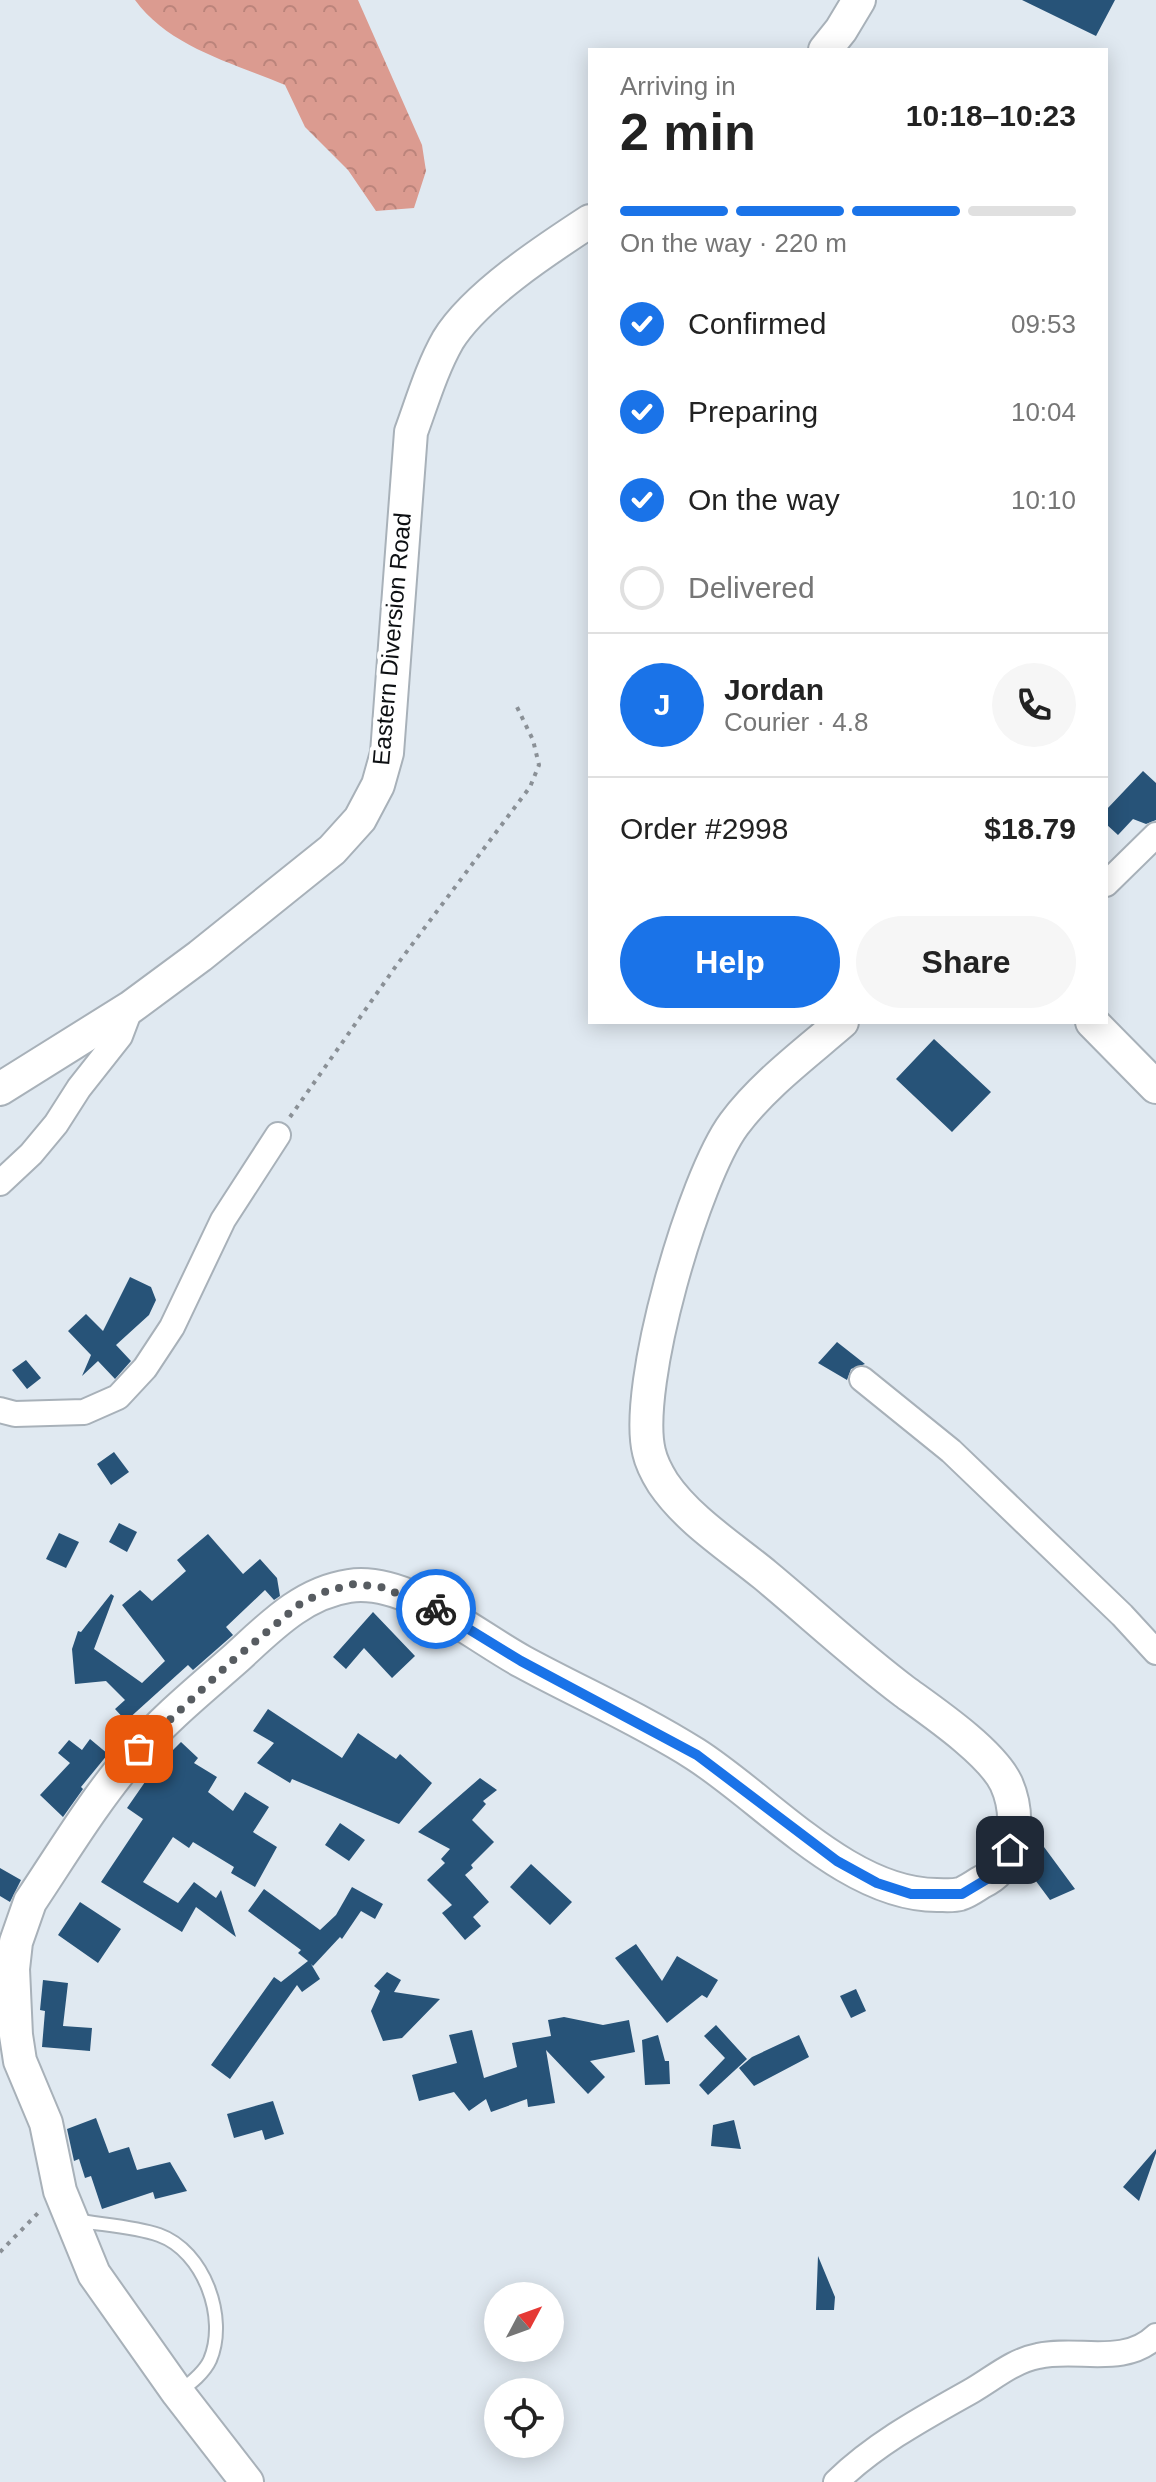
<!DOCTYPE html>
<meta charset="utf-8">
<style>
:root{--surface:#fff;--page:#f6f6f6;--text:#222;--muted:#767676;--line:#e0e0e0;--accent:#1a73e8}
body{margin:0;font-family:Helvetica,sans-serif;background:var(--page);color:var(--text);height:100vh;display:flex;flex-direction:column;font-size:30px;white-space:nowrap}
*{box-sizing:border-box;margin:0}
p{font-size:26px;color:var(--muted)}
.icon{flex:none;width:44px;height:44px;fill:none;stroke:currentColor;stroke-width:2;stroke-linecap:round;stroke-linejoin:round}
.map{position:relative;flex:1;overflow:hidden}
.drawer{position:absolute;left:588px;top:48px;width:520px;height:976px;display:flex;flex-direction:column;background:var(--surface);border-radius:0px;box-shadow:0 4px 20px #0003}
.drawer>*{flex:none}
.needle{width:52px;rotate:49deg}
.fabs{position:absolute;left:484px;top:2282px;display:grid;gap:16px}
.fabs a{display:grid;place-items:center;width:80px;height:80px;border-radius:50%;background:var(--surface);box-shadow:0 4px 20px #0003;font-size:40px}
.pin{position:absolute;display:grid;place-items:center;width:68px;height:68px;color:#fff;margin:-34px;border-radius:16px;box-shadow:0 4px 12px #0006}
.courier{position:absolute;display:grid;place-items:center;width:80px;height:80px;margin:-40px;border:6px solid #1a73e8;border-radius:50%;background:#fff;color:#222;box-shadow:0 2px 10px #0007}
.head em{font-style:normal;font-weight:700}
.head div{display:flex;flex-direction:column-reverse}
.head{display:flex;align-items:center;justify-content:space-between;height:136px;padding:0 32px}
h1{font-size:52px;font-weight:700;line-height:60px}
.bar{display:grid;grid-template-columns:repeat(4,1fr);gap:12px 8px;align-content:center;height:96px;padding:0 32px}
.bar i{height:10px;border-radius:6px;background:var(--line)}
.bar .active{background:var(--accent)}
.bar p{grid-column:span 4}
.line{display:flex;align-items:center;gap:20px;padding:0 32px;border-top:2px solid var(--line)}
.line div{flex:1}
.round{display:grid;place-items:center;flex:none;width:84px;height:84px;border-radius:42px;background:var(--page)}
ol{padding:0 32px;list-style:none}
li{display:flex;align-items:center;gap:24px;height:88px}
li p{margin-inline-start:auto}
li .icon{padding:8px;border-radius:50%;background:var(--accent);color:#fff;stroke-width:4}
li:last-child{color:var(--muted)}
li i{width:44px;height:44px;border:4px solid var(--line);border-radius:50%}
.action{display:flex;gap:16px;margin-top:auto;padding:16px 32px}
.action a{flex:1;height:92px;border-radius:48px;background:var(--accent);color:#fff;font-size:32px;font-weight:700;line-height:92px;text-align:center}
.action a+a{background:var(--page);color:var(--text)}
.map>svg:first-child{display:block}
.forest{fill:url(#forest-crowns)}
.building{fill:#275378}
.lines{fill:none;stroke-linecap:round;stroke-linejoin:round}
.lane-casing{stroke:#a8b1b9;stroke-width:16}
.street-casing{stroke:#a8b1b9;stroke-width:28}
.secondary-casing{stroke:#a8b1b9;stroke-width:36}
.path{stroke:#8a9096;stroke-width:4;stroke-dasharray:4 6;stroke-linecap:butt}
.lane{stroke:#fff;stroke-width:12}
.street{stroke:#fff;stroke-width:24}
.secondary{stroke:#fff;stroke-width:32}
.done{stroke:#575c61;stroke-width:8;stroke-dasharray:0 14.4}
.route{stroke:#1a73e8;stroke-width:10}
.labels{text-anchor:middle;stroke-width:8;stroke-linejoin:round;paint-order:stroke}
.street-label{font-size:24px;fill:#0d1013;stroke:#fff}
</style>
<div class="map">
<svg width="1156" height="2482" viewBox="0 0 1156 2482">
<defs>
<pattern id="forest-crowns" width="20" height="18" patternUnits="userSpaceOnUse" patternTransform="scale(2)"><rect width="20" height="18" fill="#db9b90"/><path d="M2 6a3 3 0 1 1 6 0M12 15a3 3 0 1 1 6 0" fill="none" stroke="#bb847b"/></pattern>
</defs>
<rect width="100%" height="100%" fill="#e0e9f1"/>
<path class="forest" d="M135 0H358L422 145 426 171 414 208 376 211 348 170 305 127 285 85C233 63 169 47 135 0Z"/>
<path class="building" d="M1022 0H1115L1096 36Z
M1143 771 1156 783V820L1146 824 1133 819 1118 835 1106 824V810Z
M934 1039 991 1092 952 1132 896 1079Z
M130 1277 151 1287 156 1300 149 1315 116 1345 131 1361 115 1379 98 1361 82 1376 91 1355 68 1331 86 1314 103 1331Z
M837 1342 865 1364 851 1369 847 1380 818 1363Z
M26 1360 41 1378 27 1389 12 1370Z
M114 1452 129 1472 111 1485 97 1464Z
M119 1523 137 1532 127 1552 109 1542Z
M59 1533 79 1542 66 1568 46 1559Z
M208 1534 243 1574 260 1559 277 1578 280 1596 274 1600 265 1590 226 1627 233 1635 193 1670 188 1665 126 1721 115 1709 125 1700 106 1681 75 1684 72 1649 78 1631 81 1632 111 1594 114 1596 94 1649 142 1683 165 1661 122 1605 140 1590 152 1601 186 1571 177 1560Z
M373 1612 415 1656 392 1678 364 1648 346 1669 333 1657Z
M268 1709 342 1758 358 1733 396 1759 400 1754 432 1783 399 1824 292 1779 290 1783 257 1763 274 1743 253 1731Z
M90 1739 108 1754 81 1787 83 1789 63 1817 40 1795 70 1763 58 1753 69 1740 82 1750Z
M181 1742 198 1758 194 1763 217 1777 208 1792 233 1811 245 1792 269 1807 253 1832 277 1847 255 1887 231 1873 234 1867 193 1842 189 1848 173 1837 143 1882 178 1903 194 1882 216 1898 221 1890 236 1937 196 1907 182 1932 101 1882 143 1819 127 1808 154 1769Z
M480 1778 497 1790 483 1801 486 1804 472 1820 494 1842 471 1865 473 1868 465 1875 489 1902 473 1917 481 1926 465 1940 442 1913 452 1905 427 1880 445 1863 441 1859 450 1849 418 1832Z
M340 1823 365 1840 349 1861 325 1845Z
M1044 1847 1075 1889 1050 1900 1024 1865Z
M531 1864 572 1902 550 1925 510 1887Z
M0 1868 21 1880 10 1902 0 1896Z
M352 1887 383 1904 375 1919 361 1911 342 1939 340 1937 313 1966 311 1964 320 1979 302 1992 297 1985 230 2079 211 2065 274 1977 281 1982 308 1961 298 1953 301 1950 248 1911 264 1889 320 1930 336 1915Z
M80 1902 121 1929 98 1963 58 1935Z
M636 1944 662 1981 677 1956 718 1980 707 1998 702 1995 667 2023 615 1958Z
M387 1972 401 1980 394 1992 440 1999 402 2038 383 2041 371 2011 380 1991 374 1986Z
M43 1980 68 1983 63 2026 92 2028 90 2051 42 2047 45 2011 40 2010Z
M856 1989 866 2011 851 2018 840 1996Z
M564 2017 603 2025 629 2020 635 2052 590 2061 605 2077 588 2094 546 2050 555 2103 528 2107 527 2099 491 2112 486 2099 469 2111 454 2092 419 2101 412 2075 457 2063 449 2035 472 2030 484 2078 517 2067 512 2043 551 2036 548 2020Z
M716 2025 747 2059 708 2095 699 2085 725 2058 704 2036Z
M658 2035 665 2061H669L670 2084 645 2085 642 2040Z
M799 2035 809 2057 754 2086 739 2068 752 2057Z
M273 2101 284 2134 265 2140 262 2130 234 2138 227 2114Z
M96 2118 109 2153 129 2147 137 2170 170 2162 187 2191 155 2199 153 2192 102 2209 91 2176 85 2178 79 2159 74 2161 67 2129Z
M734 2120 741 2149 711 2146 713 2125Z
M1156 2149V2153L1139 2201 1123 2187Z
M818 2256 835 2297 834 2310H816Z"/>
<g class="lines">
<defs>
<path id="lane" d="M74 2220C102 2225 133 2226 159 2235 204 2251 228 2318 210 2360 204 2373 191 2383 180 2391"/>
<path id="street" d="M1106 884 1156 835
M0 1183 31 1154 56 1124 79 1088 120 1036 131 1007
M862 1379 951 1451 1122 1615 1156 1652
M0 1410 15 1414 84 1412 118 1397 145 1368 172 1327 223 1220 278 1135
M836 2482C876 2443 925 2417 973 2390 995 2377 1013 2361 1038 2356 1077 2347 1124 2367 1156 2336"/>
<path id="secondary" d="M825 50 841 30 859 0
M1092 1022 1156 1087
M0 1089 131 1007 200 956 332 850 360 819 378 785 387 753 411 432C422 402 432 368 448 340 475 296 547 249 590 221
M247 2482 178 2393 94 2274 60 2191 46 2123 20 2061 16 2035 13 1969 16 1942 30 1902C64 1851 95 1799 135 1753 165 1718 201 1689 235 1659 269 1628 302 1593 349 1586 406 1577 475 1636 523 1662 580 1693 640 1719 695 1754 767 1800 848 1895 937 1895 945 1895 953 1896 960 1894 963 1894 977 1885 980 1883 986 1880 994 1875 998 1870 1018 1847 1018 1809 1006 1783 991 1752 934 1713 905 1692 856 1655 812 1614 765 1575 731 1547 688 1520 663 1483 658 1475 651 1461 649 1452 633 1387 694 1178 734 1124 763 1085 805 1054 842 1022"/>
</defs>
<use href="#lane" class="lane-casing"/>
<use href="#street" class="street-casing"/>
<use href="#secondary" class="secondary-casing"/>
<path class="path" d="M290 1117 396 966 530 787 539 765 533 740 515 703
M0 2252 41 2210"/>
<use href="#lane" class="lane"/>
<use href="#street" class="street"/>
<use href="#secondary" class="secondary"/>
</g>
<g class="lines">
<path class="done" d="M139 1749 231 1662 301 1603 327 1591 354 1584 381 1587 436 1609"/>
<path class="route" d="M436 1609 521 1661 697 1755 837 1861 877 1883 911 1894H962L997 1873 1010 1850"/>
</g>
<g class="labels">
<g class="street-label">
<text transform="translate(392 639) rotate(-85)" y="8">Eastern Diversion Road</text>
</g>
</g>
</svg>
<div class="fabs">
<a><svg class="needle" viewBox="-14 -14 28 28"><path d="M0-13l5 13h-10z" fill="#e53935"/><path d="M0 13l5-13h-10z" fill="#767676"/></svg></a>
<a><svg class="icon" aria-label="locate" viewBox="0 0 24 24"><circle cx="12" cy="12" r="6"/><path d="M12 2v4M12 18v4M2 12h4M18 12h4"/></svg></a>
</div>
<div class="pin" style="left:139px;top:1749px;background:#ea580c"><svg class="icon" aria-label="bag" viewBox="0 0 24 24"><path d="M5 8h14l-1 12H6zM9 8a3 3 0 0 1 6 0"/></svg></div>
<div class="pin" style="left:1010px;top:1850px;background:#1f2937"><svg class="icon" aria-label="home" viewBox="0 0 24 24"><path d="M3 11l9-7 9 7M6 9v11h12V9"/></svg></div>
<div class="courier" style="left:436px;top:1609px"><svg class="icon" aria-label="bike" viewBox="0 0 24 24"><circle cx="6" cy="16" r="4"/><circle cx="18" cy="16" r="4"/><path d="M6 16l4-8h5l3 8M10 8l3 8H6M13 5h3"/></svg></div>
<section class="drawer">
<div class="head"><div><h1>2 min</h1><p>Arriving in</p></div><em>10:18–10:23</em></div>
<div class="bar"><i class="active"></i><i class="active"></i><i class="active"></i><i></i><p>On the way · 220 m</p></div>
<ol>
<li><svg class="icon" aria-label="check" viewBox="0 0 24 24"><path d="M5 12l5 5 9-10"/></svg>Confirmed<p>09:53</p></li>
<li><svg class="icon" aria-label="check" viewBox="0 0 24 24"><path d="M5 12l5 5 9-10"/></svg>Preparing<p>10:04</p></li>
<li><svg class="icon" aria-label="check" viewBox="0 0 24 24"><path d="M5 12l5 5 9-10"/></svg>On the way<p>10:10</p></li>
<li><i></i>Delivered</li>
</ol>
<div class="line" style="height:144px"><b class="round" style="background:var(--accent);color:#fff">J</b><div><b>Jordan</b><p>Courier · 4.8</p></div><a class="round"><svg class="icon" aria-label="phone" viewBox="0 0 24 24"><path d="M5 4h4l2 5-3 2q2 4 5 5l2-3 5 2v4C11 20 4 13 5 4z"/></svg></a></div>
<div class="line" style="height:104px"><div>Order #2998</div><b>$18.79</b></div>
<div class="action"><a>Help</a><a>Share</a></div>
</section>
</div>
